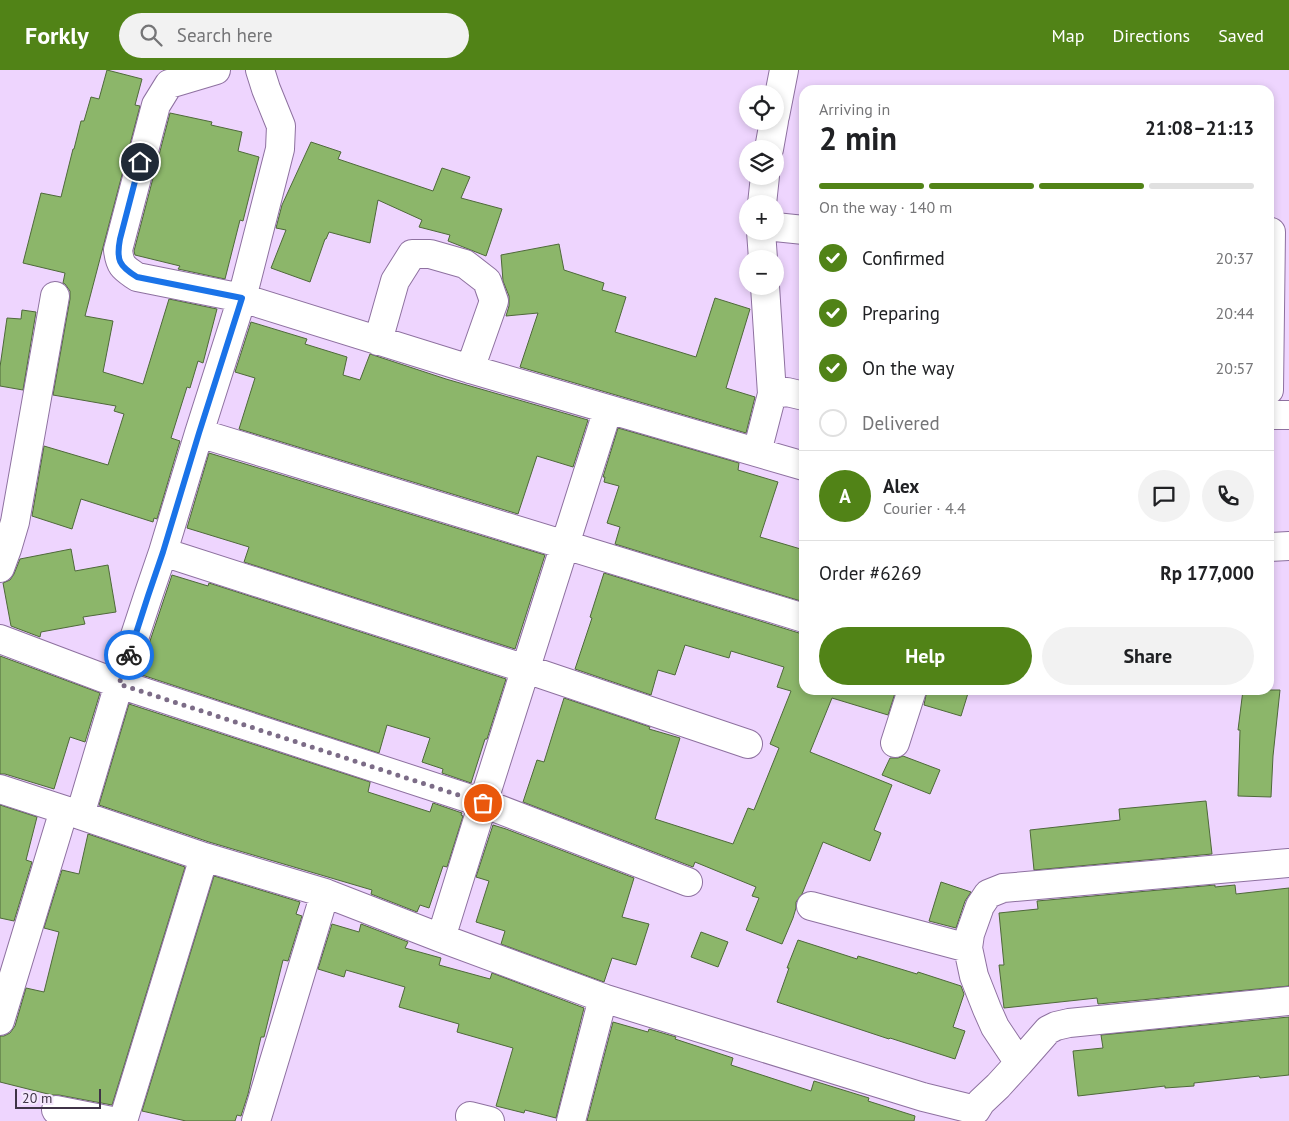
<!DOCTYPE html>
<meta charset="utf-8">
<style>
:root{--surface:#fff;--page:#f2f2f2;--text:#202124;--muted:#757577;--line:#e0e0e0;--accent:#518317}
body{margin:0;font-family:"PT Sans",sans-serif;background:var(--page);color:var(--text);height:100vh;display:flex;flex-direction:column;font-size:19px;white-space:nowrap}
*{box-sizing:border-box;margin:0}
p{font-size:16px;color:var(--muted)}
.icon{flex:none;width:28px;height:28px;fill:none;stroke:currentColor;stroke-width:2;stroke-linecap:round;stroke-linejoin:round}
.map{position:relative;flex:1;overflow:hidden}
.side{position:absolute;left:799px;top:15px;width:475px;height:610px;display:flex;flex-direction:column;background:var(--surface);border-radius:15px;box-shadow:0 2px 8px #0003}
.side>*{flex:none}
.tools{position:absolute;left:739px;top:15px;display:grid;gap:10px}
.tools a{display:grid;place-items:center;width:45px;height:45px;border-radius:50%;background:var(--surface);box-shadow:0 2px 8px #0003;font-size:25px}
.scale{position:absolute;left:15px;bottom:12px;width:86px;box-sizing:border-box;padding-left:5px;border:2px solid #3f3347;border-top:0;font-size:14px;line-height:18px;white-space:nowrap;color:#3f3347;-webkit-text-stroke:4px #f4e7fc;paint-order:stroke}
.pin{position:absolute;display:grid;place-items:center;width:42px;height:42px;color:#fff;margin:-21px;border:2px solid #fff;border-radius:50%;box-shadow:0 1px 5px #0007}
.courier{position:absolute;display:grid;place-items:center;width:50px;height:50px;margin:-25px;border:4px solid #1a73e8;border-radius:50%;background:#fff;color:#222;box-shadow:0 1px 6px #0007}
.head em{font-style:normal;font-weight:700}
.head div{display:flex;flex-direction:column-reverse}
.head{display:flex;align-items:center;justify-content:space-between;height:85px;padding:0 20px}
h1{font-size:32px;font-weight:700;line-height:38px}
.bar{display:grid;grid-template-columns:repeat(4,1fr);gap:8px 5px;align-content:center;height:60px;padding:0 20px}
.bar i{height:6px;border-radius:4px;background:var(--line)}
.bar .active{background:var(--accent)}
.bar p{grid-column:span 4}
.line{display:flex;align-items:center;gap:12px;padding:0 20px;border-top:1px solid var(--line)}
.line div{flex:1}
.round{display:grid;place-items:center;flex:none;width:52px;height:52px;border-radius:26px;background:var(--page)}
ol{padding:0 20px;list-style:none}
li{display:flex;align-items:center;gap:15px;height:55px}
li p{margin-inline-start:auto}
li .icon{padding:5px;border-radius:50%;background:var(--accent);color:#fff;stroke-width:4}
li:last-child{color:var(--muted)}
li i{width:28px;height:28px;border:2px solid var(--line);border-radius:50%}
.cta{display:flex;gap:10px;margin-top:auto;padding:10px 20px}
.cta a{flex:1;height:58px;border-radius:30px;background:var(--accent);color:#fff;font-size:20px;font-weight:700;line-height:58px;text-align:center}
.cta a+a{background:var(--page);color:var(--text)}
header{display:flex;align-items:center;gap:30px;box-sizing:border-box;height:70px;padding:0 25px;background:var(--accent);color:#fff}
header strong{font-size:24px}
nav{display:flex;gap:28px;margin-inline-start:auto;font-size:18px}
.search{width:350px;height:45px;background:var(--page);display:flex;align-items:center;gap:12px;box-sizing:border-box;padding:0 18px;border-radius:28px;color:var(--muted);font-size:19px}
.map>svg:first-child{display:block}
.building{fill:#8cb66a;stroke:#4f693a}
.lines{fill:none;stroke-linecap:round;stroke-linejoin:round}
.minor-casing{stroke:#8e71a0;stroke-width:30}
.minor{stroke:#fff;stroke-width:28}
.done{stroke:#7c6c87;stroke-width:5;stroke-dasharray:0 9}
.route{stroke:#1a73e8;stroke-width:6}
</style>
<header>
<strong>Forkly</strong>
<div class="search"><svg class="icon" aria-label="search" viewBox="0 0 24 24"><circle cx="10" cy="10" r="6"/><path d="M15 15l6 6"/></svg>Search here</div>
<nav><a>Map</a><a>Directions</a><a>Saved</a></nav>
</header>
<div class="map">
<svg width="1289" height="1051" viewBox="0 0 1289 1051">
<rect width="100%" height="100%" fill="#eed5fe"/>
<path class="building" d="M107 0 142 9 135 35 140 36 85 246 113 251 103 302 143 314 169 229 217 239 203 293 198 291 190 318 187 317 171 368 180 371 157 449 154 448 153 452 81 429 72 459 32 446 44 376 108 395 124 344 114 341 116 336 53 325 70 229V221L65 214 63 213 65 203 23 193 41 123 61 127 73 79H74L81 51H84L91 27 99 29Z
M170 43 212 52 211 55 242 62 238 81 259 87 243 151 240 150 225 209 178 199 180 196 135 185 134 181Z
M311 72 341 82 338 89 433 121 442 98 470 107 461 128 502 139 486 186 448 171 450 165 419 157 422 150 378 130 370 173 329 162 326 169H325L310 212 271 198 286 160 276 158 282 135Z
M559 174 564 200 604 213 602 220 626 227 615 262 696 287 715 228 750 239 726 318 755 327 746 363 520 297 538 243 506 246 509 236V226L503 211 501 185Z
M22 240 36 242 23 320 0 316V297L7 248 21 249Z
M251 252 307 269 305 274 347 287 343 305 360 310 370 284 446 309 588 350 573 397 537 386 518 444 239 359 255 308 235 302Z
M618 358 739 393 738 400 778 412 760 467 804 480V532L615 474 620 457 607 453 619 416 604 412 605 407H603Z
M209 383 545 485 515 579 244 492 249 477 187 458Z
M71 479 75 501 108 495 116 542 83 547 85 554 41 562 40 567 11 556 3 513 10 510 14 504 20 489Z
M604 503 799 563H804V620H896L888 645 832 628 810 682 892 715 874 760 881 763 870 791 823 772 802 824 796 832V838L793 848 782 874 746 860 759 828 752 826 756 817 695 792 693 797 523 732 537 690 544 692 564 628 650 657 649 659 680 668 655 749 733 774 748 738 754 740 779 678 770 674 791 621 777 617 784 597 731 581 729 588 685 575 675 605 658 600 651 625 575 599 592 548 590 547Z
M172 505 208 516 209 513 506 609 487 669H485L471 713 442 703 443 699 422 692 430 668 387 655 379 683 139 604Z
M0 586 100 623 85 672 70 667 54 719 5 704H0Z
M927 620H969L961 646 924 635Z
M1243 620H1280L1273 686 1271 727 1238 726 1240 660H1238Z
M129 634 370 712V713L368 722 430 742 433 733 462 743 461 745 463 746 447 797 443 796 429 838 420 835 417 842 371 824 372 820 209 772 99 735Z
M903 686 940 700 930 724 882 705 890 688H898Z
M1206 731 1212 784 1034 800 1030 760 1120 750 1119 739Z
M0 735 37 747 26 790 32 792 14 851 0 848Z
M493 755 506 759 634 808 622 847 649 854 636 895 612 888 604 912 501 874 505 861 476 852 489 811 476 807Z
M88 764 185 797 112 1035 59 1025H52L0 1012V966H4L10 963 15 956 26 918 44 922 59 862 44 858 62 800 79 804Z
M214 806 300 832 296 844 302 846 288 891 283 890 264 967H261L248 1024 241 1046 237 1045 235 1051H186L142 1041Z
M941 812 971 822 965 831 956 858 929 851Z
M1215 815V817L1235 815 1236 824 1289 818V916L1098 934 1097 928 1004 938 999 895H1004L999 843 1038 839 1037 831Z
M332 854 359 862 361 854 408 872 405 878 441 888 439 895 490 909 492 903 584 938 556 1048 525 1040 524 1043 496 1036 513 978 457 962 459 954 399 937 405 917 346 900 344 907 318 899Z
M701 862 728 872 718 897 691 887Z
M798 870 857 889 858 886 917 904 918 902 961 916 964 924 953 957 965 961 955 989 890 968 889 969 777 932 789 898H787Z
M1289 947V1005L1260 1008 1259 1006 1194 1013V1016L1165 1018V1016L1078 1026 1073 981 1103 978 1101 965Z
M613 952 648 962 649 959 676 967 675 969 733 988 731 995 811 1021 814 1011 869 1028 868 1031 915 1046 914 1051H587Z"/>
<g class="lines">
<defs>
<path id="minor" d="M216 0 169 14 156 35 118 180C120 197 124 198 137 207L242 228 470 299 804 396
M775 46 784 0
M769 79 774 51
M762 134 765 106
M775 157 804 160
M761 161 763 189
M765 216 772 324
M378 271 395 211 412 184H430L465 194 487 211 494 231 470 299
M1269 320 1271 162
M608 339 483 733 688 812
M1269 345H1289
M199 363 804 548
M757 382 772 324 787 322 804 326
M1269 477 1289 476
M163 482 526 599 748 674
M0 498 7 479 15 452 55 226
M0 569 119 614 148 526 163 482 199 363 242 228 280 79 281 56 266 19 260 0
M895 673 912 620
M0 719 80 745 119 614 483 733 441 868
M80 745 204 787 325 823 441 868 603 928 571 1051
M811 836 968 878
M603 928 923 1027 976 1040 981 1032 998 1016 1019 993 995 957 987 939 974 906 968 878 970 864 980 836 988 824 1003 818 1289 793
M0 951 64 740
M1019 993 1048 960 1056 956 1069 953 1289 931
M56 1040 112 1051
M470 1046 490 1051
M123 1051 204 787
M256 1051 325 823"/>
</defs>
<use href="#minor" class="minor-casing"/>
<use href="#minor" class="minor"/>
</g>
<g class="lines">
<path class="done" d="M129 585 119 614 483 733"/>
<path class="route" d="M129 585 148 526 163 482 199 363 242 228 137 207C119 196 116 190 120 169L140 92"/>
</g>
</svg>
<div class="tools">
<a><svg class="icon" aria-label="locate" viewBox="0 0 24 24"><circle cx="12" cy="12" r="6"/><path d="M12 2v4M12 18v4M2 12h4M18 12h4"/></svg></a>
<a><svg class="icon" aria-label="layers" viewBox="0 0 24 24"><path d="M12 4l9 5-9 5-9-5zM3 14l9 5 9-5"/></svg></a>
<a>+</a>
<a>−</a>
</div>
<div class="scale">20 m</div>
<div class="pin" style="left:483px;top:733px;background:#ea580c"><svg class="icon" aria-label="bag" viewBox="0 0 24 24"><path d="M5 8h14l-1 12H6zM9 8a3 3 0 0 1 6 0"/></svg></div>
<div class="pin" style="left:140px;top:92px;background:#1f2937"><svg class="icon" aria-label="home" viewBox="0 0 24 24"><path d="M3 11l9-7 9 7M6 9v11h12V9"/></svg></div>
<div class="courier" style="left:129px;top:585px"><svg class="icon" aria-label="bike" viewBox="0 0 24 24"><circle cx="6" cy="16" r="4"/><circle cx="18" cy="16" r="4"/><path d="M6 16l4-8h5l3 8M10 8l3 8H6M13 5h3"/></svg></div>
<section class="side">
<div class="head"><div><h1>2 min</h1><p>Arriving in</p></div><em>21:08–21:13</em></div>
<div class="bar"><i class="active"></i><i class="active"></i><i class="active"></i><i></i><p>On the way · 140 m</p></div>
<ol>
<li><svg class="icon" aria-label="check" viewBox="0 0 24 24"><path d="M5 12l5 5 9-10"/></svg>Confirmed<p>20:37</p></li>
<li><svg class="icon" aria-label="check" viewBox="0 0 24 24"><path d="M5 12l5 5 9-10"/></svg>Preparing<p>20:44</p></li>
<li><svg class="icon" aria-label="check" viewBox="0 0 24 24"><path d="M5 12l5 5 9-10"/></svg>On the way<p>20:57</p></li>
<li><i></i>Delivered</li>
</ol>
<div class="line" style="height:90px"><b class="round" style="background:var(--accent);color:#fff">A</b><div><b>Alex</b><p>Courier · 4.4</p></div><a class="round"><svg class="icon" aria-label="chat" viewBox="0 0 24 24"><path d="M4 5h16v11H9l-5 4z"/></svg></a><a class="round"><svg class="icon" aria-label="phone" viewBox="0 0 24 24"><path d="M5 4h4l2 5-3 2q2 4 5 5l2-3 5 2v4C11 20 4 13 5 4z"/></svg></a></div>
<div class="line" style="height:65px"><div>Order #6269</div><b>Rp 177,000</b></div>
<div class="cta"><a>Help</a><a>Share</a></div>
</section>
</div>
